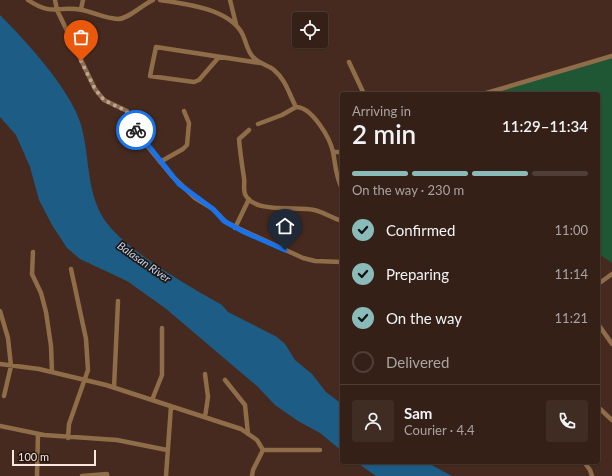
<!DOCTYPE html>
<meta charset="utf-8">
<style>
:root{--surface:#342017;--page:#3f2d24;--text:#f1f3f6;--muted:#a9a3a1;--line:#4e3e36;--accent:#8bbbb9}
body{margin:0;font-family:Lato,sans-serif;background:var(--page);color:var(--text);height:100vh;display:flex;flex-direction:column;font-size:15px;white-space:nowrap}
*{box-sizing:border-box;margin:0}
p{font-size:13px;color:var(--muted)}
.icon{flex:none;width:22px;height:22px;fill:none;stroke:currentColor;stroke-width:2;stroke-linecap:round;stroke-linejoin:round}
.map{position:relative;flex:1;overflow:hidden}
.drawer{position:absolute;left:340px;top:92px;width:260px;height:372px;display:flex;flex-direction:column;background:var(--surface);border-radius:4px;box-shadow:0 1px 3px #0004,0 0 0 1px var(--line)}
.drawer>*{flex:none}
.fabs{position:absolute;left:292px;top:12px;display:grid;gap:8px}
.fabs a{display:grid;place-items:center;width:36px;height:36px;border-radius:4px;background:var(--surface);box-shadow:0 1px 3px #0004,0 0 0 1px var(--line);font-size:20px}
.scale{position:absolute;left:12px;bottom:10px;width:84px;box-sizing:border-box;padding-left:4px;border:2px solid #f9e6df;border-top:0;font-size:11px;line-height:14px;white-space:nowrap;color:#f9e6df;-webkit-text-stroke:3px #231611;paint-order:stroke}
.pin{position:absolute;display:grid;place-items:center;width:34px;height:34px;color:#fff;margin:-41px -17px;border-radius:50% 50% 50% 0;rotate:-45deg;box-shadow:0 0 4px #0007}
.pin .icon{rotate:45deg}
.courier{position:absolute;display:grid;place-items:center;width:40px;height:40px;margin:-20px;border:3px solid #1a73e8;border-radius:50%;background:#fff;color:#222;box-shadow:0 1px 5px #0007}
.headline em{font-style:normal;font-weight:600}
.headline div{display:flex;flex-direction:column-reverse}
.headline{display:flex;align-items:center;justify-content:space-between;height:68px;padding:0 12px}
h1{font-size:26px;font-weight:600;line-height:30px}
.bar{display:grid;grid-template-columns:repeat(4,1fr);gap:6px 4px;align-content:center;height:48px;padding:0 12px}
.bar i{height:5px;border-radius:3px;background:var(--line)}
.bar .selected{background:var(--accent)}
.bar p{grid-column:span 4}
.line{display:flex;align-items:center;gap:10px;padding:0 12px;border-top:1px solid var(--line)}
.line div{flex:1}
.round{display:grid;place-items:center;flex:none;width:42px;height:42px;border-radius:4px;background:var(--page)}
ol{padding:0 12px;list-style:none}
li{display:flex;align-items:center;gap:12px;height:44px}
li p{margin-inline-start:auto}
li .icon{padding:4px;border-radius:50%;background:var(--accent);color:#111;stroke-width:4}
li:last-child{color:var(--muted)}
li i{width:22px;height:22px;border:2px solid var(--line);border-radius:50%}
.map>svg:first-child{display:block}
.green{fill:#1f5734}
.water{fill:#1d5c85}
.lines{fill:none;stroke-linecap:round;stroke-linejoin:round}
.street{stroke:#8f6d48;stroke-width:4.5}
.done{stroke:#baa49c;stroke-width:4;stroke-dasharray:0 7.2}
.route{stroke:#1a73e8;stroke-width:5}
.labels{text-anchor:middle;stroke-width:3.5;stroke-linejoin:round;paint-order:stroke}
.water-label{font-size:11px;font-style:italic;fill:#badaf3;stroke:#231611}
</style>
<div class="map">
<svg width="612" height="476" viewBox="0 0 612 476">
<rect width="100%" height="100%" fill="#462a1f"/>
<path class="green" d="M612 58V263L598 253V94H488Z"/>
<path class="water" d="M0 15C26 41 71 90 81 125 90 156 86 191 104 219 123 249 190 287 222 305L228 312 277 337 285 344 295 360 312 374 326 392 342 404V451L320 433 298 421 275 405 258 387 165 308 127 281 80 259 67 248 52 225 39 200 30 167 16 135 0 117Z
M356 462H426L452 476H376Z"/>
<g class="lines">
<path class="street" d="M28 0C53 17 58 5 82 10 93 12 106 19 118 19 128 19 142 5 153 0
M55 0 57 10 95 89 104 100 127 111 140 137 172 176 195 198 213 209 227 223 303 258 315 261 342 262
M160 0C185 4 224 8 240 30 246 38 246 50 253 57 259 64 268 65 274 70 286 80 289 94 296 107 312 107 330 138 333 152 336 167 335 174 342 189
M230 0 236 24
M81 9 83 0
M219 57 199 80 194 82 150 76 156 47 260 63
M349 62 364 94
M483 94 612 56
M258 124 282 115 296 107
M249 130 239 139C240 152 242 165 244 178 245 184 243 188 245 194 253 214 297 206 314 210 321 211 332 218 342 221
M333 152H342
M160 162 183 149 187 145 189 123 184 111
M235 228 249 199
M33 252 32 274 41 293 46 312 51 346 52 372
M598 284 612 274
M0 311 8 338 11 366 4 396
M598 324 612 344
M0 364 39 369 106 385 241 429 257 440 263 450H320
M225 380 245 405 248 434
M114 388 118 301
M152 400 162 375V328
M598 407 612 420
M205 417 208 397 205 374
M0 426 44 435 117 440 167 450
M68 438 69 424 88 370 86 339 71 269
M584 462 590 470 592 476
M37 476 38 434
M82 476 107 474V476
M166 476 171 406
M252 476 253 470 263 450"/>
</g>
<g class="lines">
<path class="done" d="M81 61 95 89 104 100 126 111 130 116 136 130"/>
<path class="route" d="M136 130 179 184 213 209 224 221 244 232 285 250"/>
</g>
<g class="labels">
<g class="water-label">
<text transform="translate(144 262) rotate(35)" y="4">Balasan River</text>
</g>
</g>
</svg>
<div class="fabs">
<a><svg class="icon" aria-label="locate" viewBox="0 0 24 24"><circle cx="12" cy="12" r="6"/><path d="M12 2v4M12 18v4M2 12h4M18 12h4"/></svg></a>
</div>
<div class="scale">100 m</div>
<div class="pin" style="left:81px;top:61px;background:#ea580c"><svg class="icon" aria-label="bag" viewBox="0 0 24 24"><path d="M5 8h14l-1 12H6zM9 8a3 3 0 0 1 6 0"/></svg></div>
<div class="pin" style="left:285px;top:250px;background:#1f2937"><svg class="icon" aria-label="home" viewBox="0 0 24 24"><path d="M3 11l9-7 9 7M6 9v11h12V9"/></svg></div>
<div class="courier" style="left:136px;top:130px"><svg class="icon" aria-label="bike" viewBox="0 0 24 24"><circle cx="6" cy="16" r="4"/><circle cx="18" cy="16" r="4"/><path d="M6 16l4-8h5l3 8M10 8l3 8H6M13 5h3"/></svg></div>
<section class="drawer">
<div class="headline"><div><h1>2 min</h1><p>Arriving in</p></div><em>11:29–11:34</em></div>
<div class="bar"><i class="selected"></i><i class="selected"></i><i class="selected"></i><i></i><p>On the way · 230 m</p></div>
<ol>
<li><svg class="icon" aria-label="check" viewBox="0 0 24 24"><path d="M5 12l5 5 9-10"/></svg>Confirmed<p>11:00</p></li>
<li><svg class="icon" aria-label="check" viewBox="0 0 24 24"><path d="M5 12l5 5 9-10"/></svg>Preparing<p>11:14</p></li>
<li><svg class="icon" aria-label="check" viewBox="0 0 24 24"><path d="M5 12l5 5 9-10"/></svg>On the way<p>11:21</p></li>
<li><i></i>Delivered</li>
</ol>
<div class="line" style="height:72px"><a class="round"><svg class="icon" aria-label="person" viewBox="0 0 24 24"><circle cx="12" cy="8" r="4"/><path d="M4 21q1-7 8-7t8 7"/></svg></a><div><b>Sam</b><p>Courier · 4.4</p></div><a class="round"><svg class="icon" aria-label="phone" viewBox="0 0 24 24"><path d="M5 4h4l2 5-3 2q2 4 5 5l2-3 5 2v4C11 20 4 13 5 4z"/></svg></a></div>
</section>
</div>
